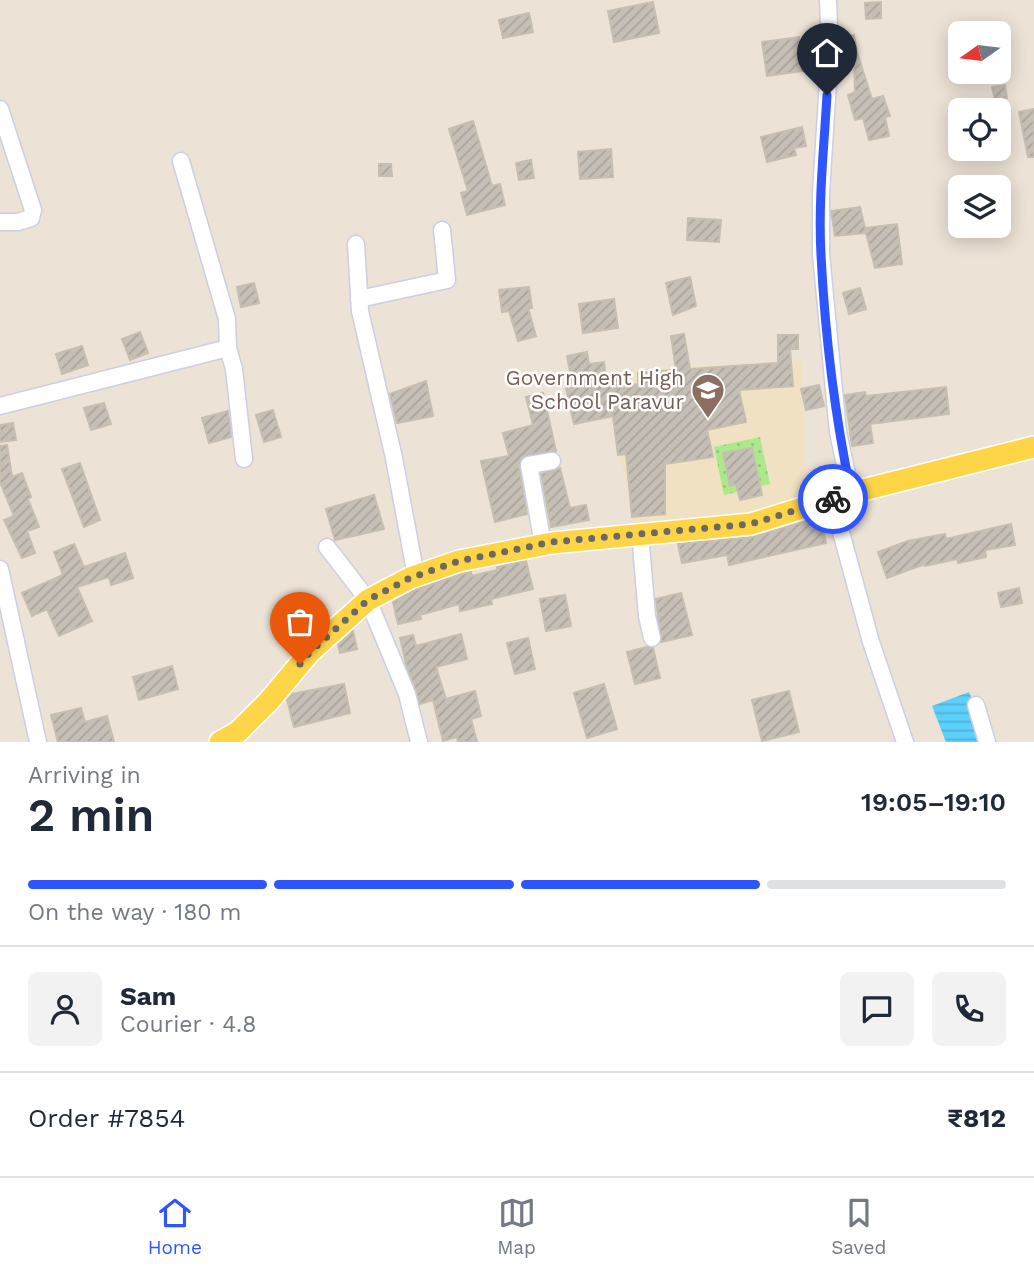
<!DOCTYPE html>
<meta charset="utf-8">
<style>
:root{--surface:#fff;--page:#f2f2f3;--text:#1f2937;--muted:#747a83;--line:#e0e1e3;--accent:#2f55ff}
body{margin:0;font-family:"Work Sans",sans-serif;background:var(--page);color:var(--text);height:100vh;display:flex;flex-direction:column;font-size:26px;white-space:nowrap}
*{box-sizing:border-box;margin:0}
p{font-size:23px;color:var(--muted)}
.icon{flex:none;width:38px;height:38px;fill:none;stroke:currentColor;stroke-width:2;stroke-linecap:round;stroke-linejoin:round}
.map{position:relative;height:742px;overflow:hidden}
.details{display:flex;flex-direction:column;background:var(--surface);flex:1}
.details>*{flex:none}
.needle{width:46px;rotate:256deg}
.tools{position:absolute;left:948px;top:21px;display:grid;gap:14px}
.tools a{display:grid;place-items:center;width:63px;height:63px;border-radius:10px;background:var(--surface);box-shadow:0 4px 18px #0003;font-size:35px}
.pin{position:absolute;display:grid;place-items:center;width:60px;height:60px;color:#fff;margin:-72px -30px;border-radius:50% 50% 50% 0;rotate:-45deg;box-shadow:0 0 7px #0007}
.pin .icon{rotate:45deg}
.courier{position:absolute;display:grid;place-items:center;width:70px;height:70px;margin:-35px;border:5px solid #2f55ff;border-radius:50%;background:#fff;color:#222;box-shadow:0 2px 9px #0007}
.head em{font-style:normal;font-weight:600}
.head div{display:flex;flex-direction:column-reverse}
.head{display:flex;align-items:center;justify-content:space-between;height:119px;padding:0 28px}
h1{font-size:46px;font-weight:600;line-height:52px}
.bar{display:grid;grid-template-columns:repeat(4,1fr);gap:10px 7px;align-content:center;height:84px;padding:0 28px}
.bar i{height:9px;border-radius:5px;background:var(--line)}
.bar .selected{background:var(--accent)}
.bar p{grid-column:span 4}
.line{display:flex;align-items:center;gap:18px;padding:0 28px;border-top:2px solid var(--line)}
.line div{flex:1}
.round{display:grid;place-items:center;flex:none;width:74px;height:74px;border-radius:10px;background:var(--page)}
.menu{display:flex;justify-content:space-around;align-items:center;height:98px;border-top:2px solid var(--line);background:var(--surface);font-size:19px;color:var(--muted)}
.menu a{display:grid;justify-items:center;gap:4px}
.menu .selected{color:var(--accent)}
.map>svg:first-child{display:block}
.education{fill:#f0e1c3}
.park{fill:url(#park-dots)}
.water{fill:url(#water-rules)}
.building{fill:url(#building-hatch);stroke:#c6bfb0;stroke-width:2}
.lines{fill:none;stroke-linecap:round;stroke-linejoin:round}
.minor-casing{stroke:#cbcfe2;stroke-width:19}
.major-casing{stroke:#fff;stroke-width:24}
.minor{stroke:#fff;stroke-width:16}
.major{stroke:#ffd548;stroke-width:21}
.done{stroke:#6c6864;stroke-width:7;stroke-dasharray:0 12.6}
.route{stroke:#2f55ff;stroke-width:9}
.labels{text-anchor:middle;stroke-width:5;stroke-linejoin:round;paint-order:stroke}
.education-label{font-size:21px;fill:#785e54;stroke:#fff;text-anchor:end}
</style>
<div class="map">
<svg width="1034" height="742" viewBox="0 0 1034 742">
<defs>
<pattern id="park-dots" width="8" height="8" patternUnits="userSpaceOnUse" patternTransform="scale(1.75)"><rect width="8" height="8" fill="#abe98c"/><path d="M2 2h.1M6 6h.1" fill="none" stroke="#93c879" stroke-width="1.8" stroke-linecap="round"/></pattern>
<pattern id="water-rules" width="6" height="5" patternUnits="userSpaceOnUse" patternTransform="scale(1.75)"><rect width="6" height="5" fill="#5ccffa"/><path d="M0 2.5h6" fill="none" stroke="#50b2d6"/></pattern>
<pattern id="building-hatch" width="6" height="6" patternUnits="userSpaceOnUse" patternTransform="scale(1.75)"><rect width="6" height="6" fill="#c6bfb6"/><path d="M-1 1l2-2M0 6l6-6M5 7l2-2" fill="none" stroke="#aaa49c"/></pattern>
</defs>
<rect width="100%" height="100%" fill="#ece2d6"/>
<path class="education" d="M801 360 806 502 639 528 635 524 602 372Z"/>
<path class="park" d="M760 437 770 484 724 495 714 447Z"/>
<path class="water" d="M969 692 989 742H946L932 706Z"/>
<path class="building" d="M653 2 659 33 614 42 608 11Z
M881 2V18L866 19 865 3Z
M529 13 533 32 503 38 499 20Z
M854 35 857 52 872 99 883 96 890 116 885 117 889 136 869 140 863 118 855 120 848 95 855 92 854 58 840 60V37Z
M799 37 804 71 767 76 762 42Z
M1005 85 1007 98 995 100 992 87Z
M1034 109V157H1028L1019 112Z
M473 121 492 186 500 184 505 205 467 215 461 193 468 191 449 129Z
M802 127 806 146 794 148 796 155 767 162 761 137Z
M611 149 613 177 580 179 578 152Z
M531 160 534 178 519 180 516 163Z
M379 164H391L392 176H379Z
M860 207 865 228 897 224 902 264 875 268 866 233 835 236 831 211Z
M688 218 721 220 719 242 687 240Z
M690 277 696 306 673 315 666 283Z
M254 283 259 303 241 307 237 287Z
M529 287 532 308H528L536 336 518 341 509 311 502 312 499 290Z
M860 288 866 309 849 314 843 293Z
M614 299 618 328 583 333 579 304Z
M140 332 148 353 130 360 122 339Z
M684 334 690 369 778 363V335H798V349H790L793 386 739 390 746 422 707 430 713 457 665 464V514L632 517 626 454 618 455 613 416 574 424 566 388 573 387 567 356 587 352 589 364 604 362 606 378 625 375 627 385 638 384V373L676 370 671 336Z
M82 346 88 365 62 374 56 354Z
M426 381 433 416 397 423 390 394Z
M819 385 824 406 806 410 801 389Z
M946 387 949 414 870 424 873 443 852 446 845 395 865 392 866 396Z
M543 393 556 451 527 455 522 457 519 467 527 514 495 522 481 461 509 456 503 433 533 425 526 397Z
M104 403 111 424 91 430 84 408Z
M273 410 281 437 264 442 256 415Z
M228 411 231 437 209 443 202 418Z
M13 423 16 440 0 442V425Z
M7 445 12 477 22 473 31 497 28 499 39 527 27 531 35 553 22 558 4 520 14 516 0 482V446Z
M752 448 762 495 740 500 736 484 730 486 723 453Z
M80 463 100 520 84 527 62 469Z
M560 468 570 508 586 505 589 520 551 527 541 474Z
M374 495 384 529 335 540 326 509Z
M820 517 826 543 729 565 727 555 682 563 678 544 753 537Z
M1011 524 1015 545 985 550 986 557 958 563 957 559 925 566V564L887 578 878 552 908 541 945 534 946 539Z
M74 544 84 567 125 553 133 578 111 585 109 577 77 587 92 621 59 636 47 609 32 616 22 593 63 575 54 552Z
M526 561 533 589 491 599 492 604 460 611 459 604 420 615 421 619 398 624 393 602 415 590 462 574 471 572 472 576 497 570V567Z
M1019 588 1022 603 1001 607 998 593Z
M681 593 692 635 661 642 656 599Z
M565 595 571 626 546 631 540 599Z
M353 631 357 649 340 653 338 645Z
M461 634 467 659 436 667 446 699 475 691 481 716 471 719 477 742H458L457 737 443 741 433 700 420 704 406 664 400 638 413 635 416 646Z
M528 638 535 669 515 674 507 643Z
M647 647 653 648 660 678 635 684 627 652Z
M172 666 178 689 139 700 133 677Z
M344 684 350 713 294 727 287 700 292 694Z
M604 684 617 729 587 738 574 693Z
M789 691 799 732 762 741 752 700Z
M81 708 85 722 107 716 114 742H58L51 715Z"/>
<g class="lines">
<defs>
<path id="minor" d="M828 0 830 49 821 193V254L838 432 851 493
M0 109 33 210 31 218 18 222H0
M181 161 227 319 228 348 234 369 244 459
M356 244 360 311 394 458 416 576
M359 299 447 280 442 230
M0 406 228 348
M832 499 871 642 905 742
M640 533 647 616 652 638
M543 545 529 465 552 461
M327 547 368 600 407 694 419 742
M0 569 38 742
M976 705 987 742"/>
<path id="major" d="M220 742 238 732 269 701 310 652 368 600 410 578 459 561 552 543 751 524 851 493 1034 447"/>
</defs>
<use href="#minor" class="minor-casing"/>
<use href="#major" class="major-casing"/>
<use href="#minor" class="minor"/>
<use href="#major" class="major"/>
</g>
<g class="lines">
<path class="done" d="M300 664 310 652 368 600 410 578 459 561 552 542 751 524 833 499"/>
<path class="route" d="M827 95C824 148 818 202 821 255 825 335 835 416 851 493L833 499"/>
</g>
<defs>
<symbol id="school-pin" viewBox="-11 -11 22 30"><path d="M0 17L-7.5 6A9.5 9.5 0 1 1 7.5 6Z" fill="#8d6e63" stroke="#fff"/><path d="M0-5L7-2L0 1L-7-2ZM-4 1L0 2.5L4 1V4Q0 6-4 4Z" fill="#fff"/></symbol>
</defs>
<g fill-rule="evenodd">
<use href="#school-pin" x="689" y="371" width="38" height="52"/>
</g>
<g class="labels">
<g class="education-label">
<text x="684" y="385">Government High<tspan x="684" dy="24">School Paravur</tspan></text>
</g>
</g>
</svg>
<div class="tools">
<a><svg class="needle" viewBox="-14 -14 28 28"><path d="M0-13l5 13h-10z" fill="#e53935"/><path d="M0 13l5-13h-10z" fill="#747a83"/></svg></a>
<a><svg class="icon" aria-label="locate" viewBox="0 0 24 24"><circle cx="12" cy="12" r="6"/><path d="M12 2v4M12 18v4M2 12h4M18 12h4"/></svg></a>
<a><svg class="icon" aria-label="layers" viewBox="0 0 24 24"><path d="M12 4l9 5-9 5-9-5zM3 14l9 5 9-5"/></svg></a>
</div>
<div class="pin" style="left:300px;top:664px;background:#ea580c"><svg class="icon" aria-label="bag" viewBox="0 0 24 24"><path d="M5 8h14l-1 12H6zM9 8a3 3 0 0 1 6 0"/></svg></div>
<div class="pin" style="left:827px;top:95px;background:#1f2937"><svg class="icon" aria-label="home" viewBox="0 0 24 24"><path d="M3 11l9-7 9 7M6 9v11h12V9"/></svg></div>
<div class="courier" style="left:833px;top:499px"><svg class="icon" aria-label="bike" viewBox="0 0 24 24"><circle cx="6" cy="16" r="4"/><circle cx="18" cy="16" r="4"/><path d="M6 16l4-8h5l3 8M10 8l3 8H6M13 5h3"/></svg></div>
</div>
<section class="details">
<div class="head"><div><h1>2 min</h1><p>Arriving in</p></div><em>19:05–19:10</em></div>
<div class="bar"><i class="selected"></i><i class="selected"></i><i class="selected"></i><i></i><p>On the way · 180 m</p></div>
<div class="line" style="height:126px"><a class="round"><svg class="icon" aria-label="person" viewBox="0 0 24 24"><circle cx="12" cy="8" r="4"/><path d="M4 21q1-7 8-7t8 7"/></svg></a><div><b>Sam</b><p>Courier · 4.8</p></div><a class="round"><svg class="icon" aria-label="chat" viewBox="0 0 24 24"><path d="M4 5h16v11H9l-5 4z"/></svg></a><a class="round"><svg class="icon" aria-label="phone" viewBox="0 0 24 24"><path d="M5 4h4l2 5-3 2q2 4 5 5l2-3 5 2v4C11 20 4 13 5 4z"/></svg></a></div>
<div class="line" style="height:91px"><div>Order #7854</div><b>₹812</b></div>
</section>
<nav class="menu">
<a class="selected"><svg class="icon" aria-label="home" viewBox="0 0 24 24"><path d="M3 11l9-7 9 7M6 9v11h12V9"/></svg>Home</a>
<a><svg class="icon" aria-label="map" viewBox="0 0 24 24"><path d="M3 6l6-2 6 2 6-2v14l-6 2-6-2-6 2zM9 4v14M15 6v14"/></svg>Map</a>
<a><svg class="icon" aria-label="saved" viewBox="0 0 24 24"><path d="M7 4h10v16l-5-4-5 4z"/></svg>Saved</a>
</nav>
